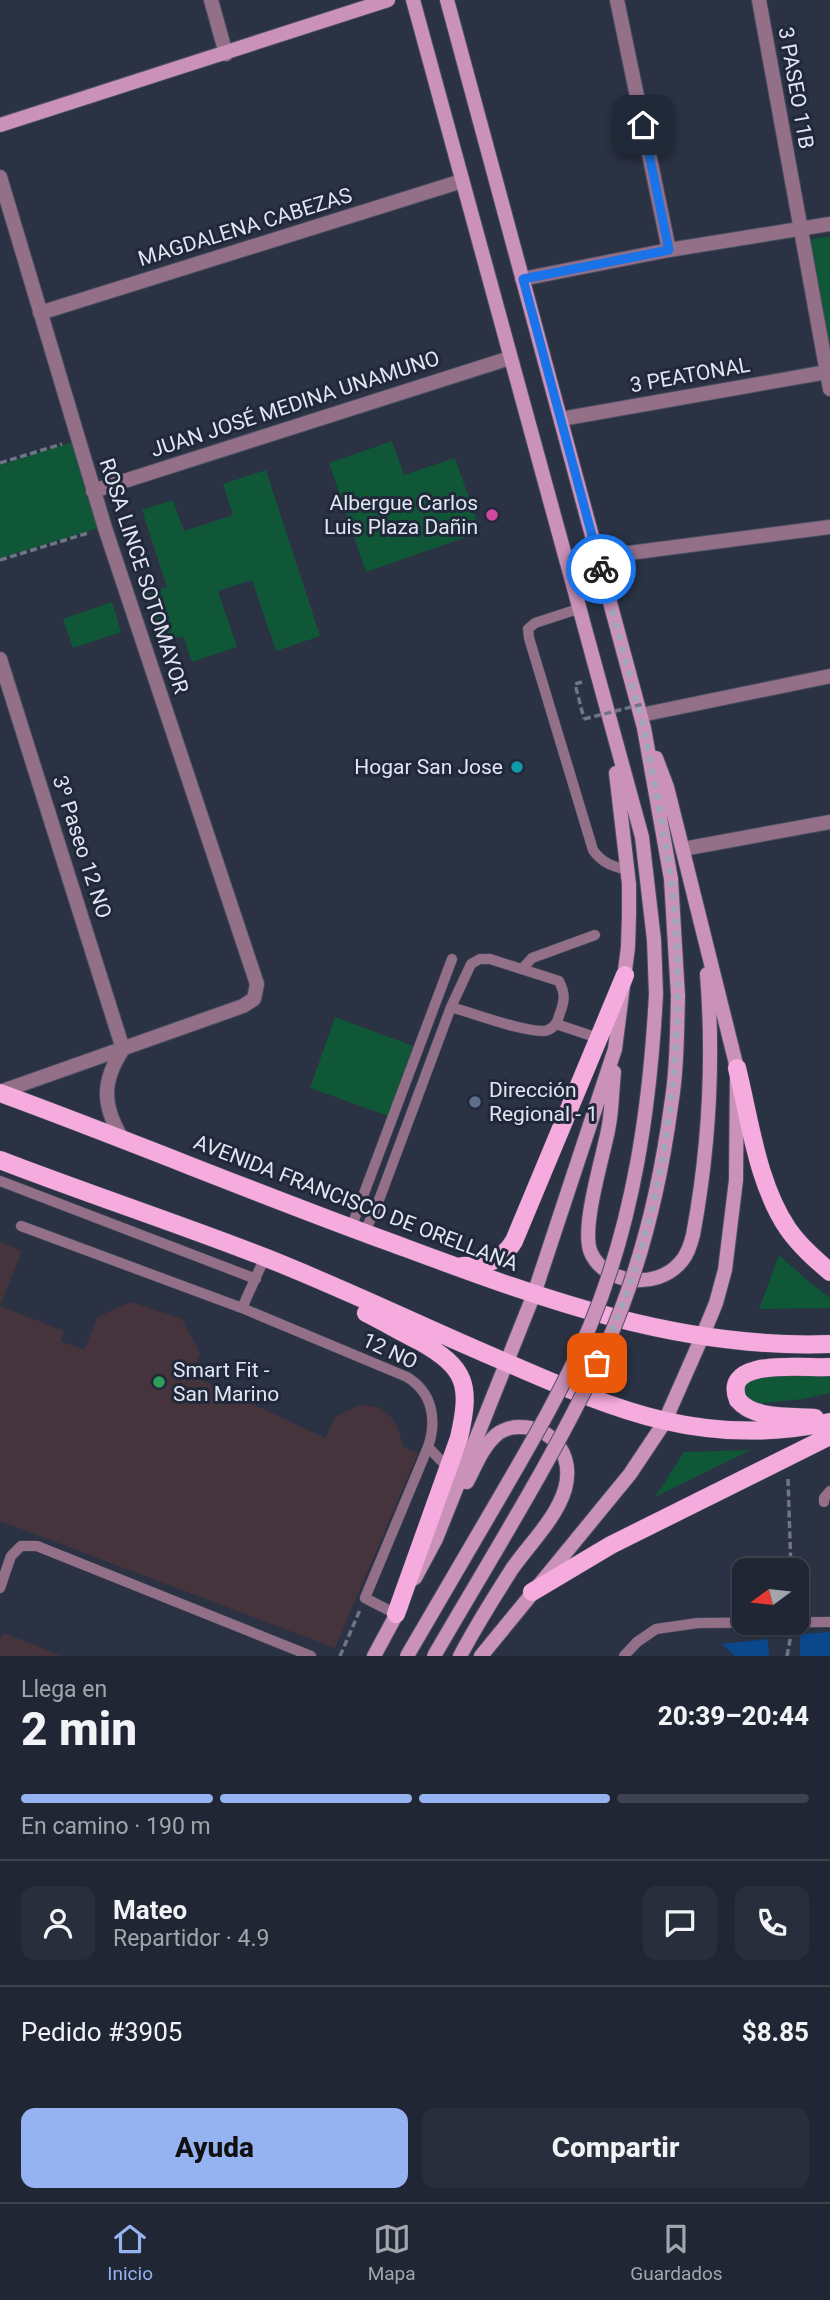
<!DOCTYPE html>
<html lang="es">
<meta charset="utf-8">
<style>
:root{--surface:#202633;--page:#282e3b;--text:#f1f3f6;--muted:#a2a5ac;--line:#3d434e;--accent:#95b2f1}
body{margin:0;font-family:Roboto,sans-serif;background:var(--page);color:var(--text);height:100vh;display:flex;flex-direction:column;font-size:26px;white-space:nowrap}
*{box-sizing:border-box;margin:0}
p{font-size:23px;color:var(--muted)}
.icon{flex:none;width:38px;height:38px;fill:none;stroke:currentColor;stroke-width:2;stroke-linecap:round;stroke-linejoin:round}
.map{position:relative;height:1656px;overflow:hidden}
.drawer{display:flex;flex-direction:column;background:var(--surface);flex:1}
.drawer>*{flex:none}
.needle{width:46px;rotate:255deg}
.controls{position:absolute;left:732px;top:1558px;display:grid;gap:14px}
.controls a{display:grid;place-items:center;width:77px;height:77px;border-radius:14px;background:var(--surface);box-shadow:0 2px 5px #0004,0 0 0 2px var(--line);font-size:35px}
.pin{position:absolute;display:grid;place-items:center;width:60px;height:60px;color:#fff;margin:-30px;border-radius:14px;box-shadow:0 4px 10px #0006}
.courier{position:absolute;display:grid;place-items:center;width:70px;height:70px;margin:-35px;border:5px solid #1a73e8;border-radius:50%;background:#fff;color:#222;box-shadow:0 2px 9px #0007}
.overview em{font-style:normal;font-weight:800}
.overview div{display:flex;flex-direction:column-reverse}
.overview{display:flex;align-items:center;justify-content:space-between;height:119px;padding:0 21px}
h1{font-size:46px;font-weight:800;line-height:52px}
.bar{display:grid;grid-template-columns:repeat(4,1fr);gap:10px 7px;align-content:center;height:84px;padding:0 21px}
.bar i{height:9px;border-radius:5px;background:var(--line)}
.bar .on{background:var(--accent)}
.bar p{grid-column:span 4}
.line{display:flex;align-items:center;gap:18px;padding:0 21px;border-top:2px solid var(--line)}
.line div{flex:1}
.round{display:grid;place-items:center;flex:none;width:74px;height:74px;border-radius:14px;background:var(--page)}
.cta{display:flex;gap:14px;margin-top:auto;padding:14px 21px}
.cta a{flex:1;height:80px;border-radius:14px;background:var(--accent);color:#111;font-size:28px;font-weight:800;line-height:80px;text-align:center}
.cta a+a{background:var(--page);color:var(--text)}
.tab-bar{display:flex;justify-content:space-around;align-items:center;height:98px;border-top:2px solid var(--line);background:var(--surface);font-size:19px;color:var(--muted)}
.tab-bar a{display:grid;justify-items:center;gap:4px}
.tab-bar .on{color:var(--accent)}
.map>svg:first-child{display:block}
.commercial{fill:#46343d}
.green{fill:#0f5737}
.water{fill:#0b478b}
.lines{fill:none;stroke-linecap:round;stroke-linejoin:round}
.lane-casing{stroke:#474f60;stroke-width:11}
.street-casing{stroke:#474f60;stroke-width:16}
.secondary-casing{stroke:#474f60;stroke-width:16}
.primary-casing{stroke:#474f60;stroke-width:19}
.path{stroke:#6e7585;stroke-width:3.5;stroke-dasharray:7 3.5;stroke-linecap:butt}
.lane{stroke:#946f88;stroke-width:10}
.street{stroke:#946f88;stroke-width:14}
.secondary{stroke:#ca91b9;stroke-width:14}
.primary{stroke:#f5abde;stroke-width:18}
.secondary-bridge-casing{stroke:#474f60;stroke-width:16;stroke-linecap:butt}
.path-bridge{stroke:#6e7585;stroke-width:3.5;stroke-dasharray:7 3.5;stroke-linecap:butt}
.secondary-bridge{stroke:#ca91b9;stroke-width:14}
.done{stroke:#a0a7b5;stroke-width:7;stroke-dasharray:0 12.6}
.route{stroke:#1a73e8;stroke-width:9}
.hotel-dot{fill:#d1479c;stroke:#20283a;stroke-width:2.5}
.culture-dot{fill:#0f9aa8;stroke:#20283a;stroke-width:2.5}
.service-dot{fill:#5c6f8a;stroke:#20283a;stroke-width:2.5}
.leisure-dot{fill:#2e9e5b;stroke:#20283a;stroke-width:2.5}
.labels{text-anchor:middle;stroke-width:6;stroke-linejoin:round;paint-order:stroke}
.street-label{font-size:21px;fill:#e0e6f2;stroke:#20283a}
.poi-label{font-size:21px;fill:#e0e6f2;stroke:#20283a;text-anchor:end}
</style>
<div class="map">
<svg width="830" height="1656" viewBox="0 0 830 1656">
<rect width="100%" height="100%" fill="#2a3244"/>
<path class="commercial" d="M0 1242 22 1251 0 1306 64 1331 61 1341 84 1350 98 1317 130 1302 181 1318 200 1353 191 1375 325 1438 336 1416 361 1405 378 1407 391 1417 398 1428 403 1447 418 1453 335 1648 0 1521Z
M3 1633 30 1643 61 1656H0V1640Z"/>
<path class="green" d="M830 236V354L810 240Z
M76 441 102 527 0 558V465Z
M392 441 404 475 455 458 481 532 366 572 329 463Z
M266 470 320 636 276 651 252 580 218 591 237 647 192 662 183 636 160 643 145 595 167 587 142 510 173 500 184 531 233 515 223 484Z
M112 602 121 632 73 648 63 619Z
M335 1017 413 1046 388 1116 310 1088Z
M779 1255 809 1282 830 1298V1308L759 1309Z
M747 1375H830V1393L803 1399 755 1404 748 1401 740 1383Z
M751 1450 655 1497 684 1452Z"/>
<path class="water" d="M830 1632V1656H800V1634Z
M768 1639 769 1656H735L722 1644Z"/>
<g class="lines">
<defs>
<path id="lane" d="M578 609 535 623 528 629 529 638 593 850C602 863 612 866 627 870
M522 969 532 958 595 935
M556 1024 598 1038
M0 1181 256 1279
M21 1226 242 1308
M351 1228 452 959
M364 1233 376 1208 451 1007 471 964 480 959H490L559 981C565 993 565 1000 560 1013 558 1020 556 1027 548 1030 533 1036 469 1012 451 1007
M265 1257 242 1308 407 1377C433 1393 437 1420 428 1447L365 1598 396 1614
M428 1447 449 1469
M824 1502V1498L830 1491
M0 1588 11 1556 21 1546H37L311 1656
M624 1656 637 1642 656 1629 698 1623 830 1622"/>
<path id="street" d="M211 0 226 54
M617 0 669 250
M759 0 830 389
M0 177 105 528 257 984 254 999 243 1006 0 1092
M522 279 669 250 830 224
M40 313 462 181
M561 419 827 372
M93 491 510 358
M598 557 830 527
M0 659 123 1049
M641 715 830 676
M683 849 830 822
M121 1137C102 1104 102 1081 123 1049"/>
<path id="secondary" d="M413 0 642 837 654 940 656 994
M447 0 644 728 671 879 678 996
M0 125 388 0
M614 1072C612 1090 612 1108 609 1125 604 1155 580 1228 591 1253 606 1285 656 1289 679 1264 687 1256 690 1246 693 1235 709 1149 714 1062 707 974
M415 1578 436 1539 534 1294 615 1049 628 947 629 915V884L616 773
M374 1656 401 1606
M460 1656C476 1626 494 1597 512 1569 530 1543 556 1519 565 1489 574 1456 554 1427 519 1427 511 1427 501 1430 495 1436 482 1448 475 1467 467 1482
M481 1656 630 1474 664 1423 702 1337 716 1303 725 1270 736 1180 737 1068 667 787 656 758"/>
<path id="primary" d="M737 1068C750 1120 757 1183 788 1229 800 1246 815 1259 830 1272
M0 1093C123 1138 243 1188 365 1233 518 1289 664 1350 830 1344
M0 1160C88 1194 177 1223 264 1257 345 1289 423 1327 503 1361 616 1410 703 1449 830 1422
M462 1266C485 1266 502 1261 514 1241L625 975
M366 1313C384 1322 401 1332 419 1341 467 1368 471 1385 459 1438L396 1614
M815 1418C792 1416 754 1420 738 1400 720 1356 807 1369 830 1367
M532 1592 611 1545 830 1436"/>
</defs>
<use href="#lane" class="lane-casing"/>
<use href="#street" class="street-casing"/>
<use href="#secondary" class="secondary-casing"/>
<use href="#primary" class="primary-casing"/>
<path class="path" d="M0 463 62 444
M0 560 88 533
M582 682 575 684 584 719
M788 1479 791 1570
M340 1656 360 1610
M787 1656 791 1635"/>
<use href="#lane" class="lane"/>
<use href="#street" class="street"/>
<use href="#secondary" class="secondary"/>
<use href="#primary" class="primary"/>
<defs>
<path id="secondary-bridge" d="M407 1656C438 1602 470 1549 501 1495 533 1440 565 1385 590 1326 634 1220 650 1107 656 994
M434 1656C493 1554 557 1453 606 1346 639 1272 660 1187 671 1106 677 1070 677 1032 678 996"/>
</defs>
<use href="#secondary-bridge" class="secondary-bridge-casing"/>
<path class="path-bridge" d="M584 719 643 704"/>
<use href="#secondary-bridge" class="secondary-bridge"/>
</g>
<g class="lines">
<path class="done" d="M597 1363C661 1234 685 1070 676 928 671 861 656 794 644 728L601 569"/>
<path class="route" d="M601 569 523 279 669 250 643 125"/>
</g>
<circle class="hotel-dot" cx="492" cy="515" r="7"/>
<circle class="culture-dot" cx="517" cy="767" r="7"/>
<circle class="service-dot" cx="475" cy="1102" r="7"/>
<circle class="leisure-dot" cx="159" cy="1382" r="7"/>
<g class="labels">
<g class="street-label">
<text transform="translate(796 88) rotate(80)" y="7">3 PASEO 11B</text>
<text transform="translate(245 227) rotate(-17)" y="7">MAGDALENA CABEZAS</text>
<text transform="translate(690 375) rotate(-10)" y="7">3 PEATONAL</text>
<text transform="translate(295 404) rotate(-18)" y="7">JUAN JOSÉ MEDINA UNAMUNO</text>
<text transform="translate(144 576) rotate(72)" y="7">ROSA LINCE SOTOMAYOR</text>
<text transform="translate(82 847) rotate(72)" y="7">3º Paseo 12 NO</text>
<text transform="translate(356 1203) rotate(21)" y="7">AVENIDA FRANCISCO DE ORELLANA</text>
<text transform="translate(390 1351) rotate(25)" y="7">12 NO</text>
</g>
<g class="poi-label">
<text x="478" y="510">Albergue Carlos<tspan x="478" dy="24">Luis Plaza Dañin</tspan></text>
<text x="503" y="774">Hogar San Jose</text>
<text x="489" y="1097" text-anchor="start">Dirección<tspan x="489" dy="24">Regional - 1</tspan></text>
<text x="173" y="1377" text-anchor="start">Smart Fit -<tspan x="173" dy="24">San Marino</tspan></text>
</g>
</g>
</svg>
<div class="controls">
<a><svg class="needle" viewBox="-14 -14 28 28"><path d="M0-13l5 13h-10z" fill="#e53935"/><path d="M0 13l5-13h-10z" fill="#a2a5ac"/></svg></a>
</div>
<div class="pin" style="left:597px;top:1363px;background:#ea580c"><svg class="icon" aria-label="bag" viewBox="0 0 24 24"><path d="M5 8h14l-1 12H6zM9 8a3 3 0 0 1 6 0"/></svg></div>
<div class="pin" style="left:643px;top:125px;background:#1f2937"><svg class="icon" aria-label="home" viewBox="0 0 24 24"><path d="M3 11l9-7 9 7M6 9v11h12V9"/></svg></div>
<div class="courier" style="left:601px;top:569px"><svg class="icon" aria-label="bike" viewBox="0 0 24 24"><circle cx="6" cy="16" r="4"/><circle cx="18" cy="16" r="4"/><path d="M6 16l4-8h5l3 8M10 8l3 8H6M13 5h3"/></svg></div>
</div>
<section class="drawer">
<div class="overview"><div><h1>2 min</h1><p>Llega en</p></div><em>20:39–20:44</em></div>
<div class="bar"><i class="on"></i><i class="on"></i><i class="on"></i><i></i><p>En camino · 190 m</p></div>
<div class="line" style="height:126px"><a class="round"><svg class="icon" aria-label="person" viewBox="0 0 24 24"><circle cx="12" cy="8" r="4"/><path d="M4 21q1-7 8-7t8 7"/></svg></a><div><b>Mateo</b><p>Repartidor · 4.9</p></div><a class="round"><svg class="icon" aria-label="chat" viewBox="0 0 24 24"><path d="M4 5h16v11H9l-5 4z"/></svg></a><a class="round"><svg class="icon" aria-label="phone" viewBox="0 0 24 24"><path d="M5 4h4l2 5-3 2q2 4 5 5l2-3 5 2v4C11 20 4 13 5 4z"/></svg></a></div>
<div class="line" style="height:91px"><div>Pedido #3905</div><b>$8.85</b></div>
<div class="cta"><a>Ayuda</a><a>Compartir</a></div>
</section>
<nav class="tab-bar">
<a class="on"><svg class="icon" aria-label="home" viewBox="0 0 24 24"><path d="M3 11l9-7 9 7M6 9v11h12V9"/></svg>Inicio</a>
<a><svg class="icon" aria-label="map" viewBox="0 0 24 24"><path d="M3 6l6-2 6 2 6-2v14l-6 2-6-2-6 2zM9 4v14M15 6v14"/></svg>Mapa</a>
<a><svg class="icon" aria-label="saved" viewBox="0 0 24 24"><path d="M7 4h10v16l-5-4-5 4z"/></svg>Guardados</a>
</nav>
